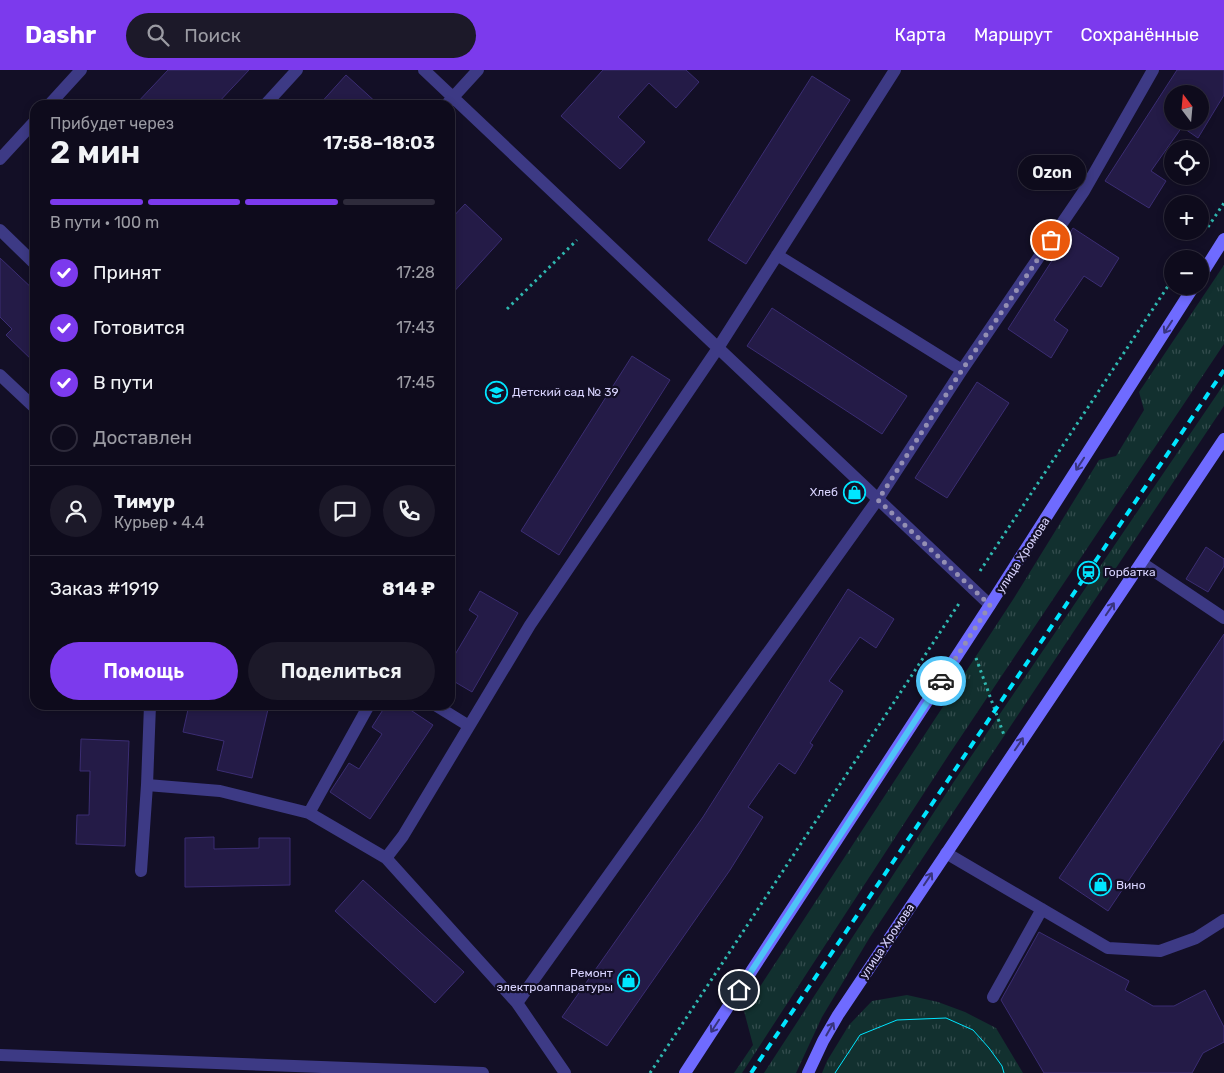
<!DOCTYPE html>
<html lang="ru">
<meta charset="utf-8">
<style>
:root{--surface:#0e0b1c;--page:#1c1929;--text:#f1f3f6;--muted:#9b9ba3;--line:#2e2b3b;--accent:#7c3aed}
body{margin:0;font-family:Rubik,sans-serif;background:var(--page);color:var(--text);height:100vh;display:flex;flex-direction:column;font-size:19px;white-space:nowrap}
*{box-sizing:border-box;margin:0}
p{font-size:16px;color:var(--muted)}
.icon{flex:none;width:28px;height:28px;fill:none;stroke:currentColor;stroke-width:2;stroke-linecap:round;stroke-linejoin:round}
.map{position:relative;flex:1;overflow:hidden}
.side{position:absolute;left:30px;top:30px;width:425px;height:610px;display:flex;flex-direction:column;background:var(--surface);border-radius:15px;box-shadow:0 2px 8px #0003,0 0 0 1px var(--line)}
.side>*{flex:none}
.needle{width:32px;rotate:344deg}
.tools{position:absolute;left:1164px;top:15px;display:grid;gap:10px}
.tools a{display:grid;place-items:center;width:45px;height:45px;border-radius:50%;background:var(--surface);box-shadow:0 2px 8px #0003,0 0 0 1px var(--line);font-size:25px}
.pin{position:absolute;display:grid;place-items:center;width:42px;height:42px;color:#fff;margin:-21px;border:2px solid #fff;border-radius:50%;box-shadow:0 1px 5px #0007}
.courier{position:absolute;display:grid;place-items:center;width:50px;height:50px;margin:-25px;border:4px solid #4fc3f7;border-radius:50%;background:#fff;color:#222;box-shadow:0 1px 6px #0007}
.bubble{position:absolute;height:35px;border-radius:18px;background:var(--surface);box-shadow:0 2px 8px #0003,0 0 0 1px var(--line);font-size:16px;font-weight:600;line-height:35px;text-align:center}
.head em{font-style:normal;font-weight:600}
.head div{display:flex;flex-direction:column-reverse}
.head{display:flex;align-items:center;justify-content:space-between;height:85px;padding:0 20px}
h1{font-size:32px;font-weight:600;line-height:38px}
.bar{display:grid;grid-template-columns:repeat(4,1fr);gap:8px 5px;align-content:center;height:60px;padding:0 20px}
.bar i{height:6px;border-radius:4px;background:var(--line)}
.bar .active{background:var(--accent)}
.bar p{grid-column:span 4}
.line{display:flex;align-items:center;gap:12px;padding:0 20px;border-top:1px solid var(--line)}
.line div{flex:1}
.round{display:grid;place-items:center;flex:none;width:52px;height:52px;border-radius:26px;background:var(--page)}
ol{padding:0 20px;list-style:none}
li{display:flex;align-items:center;gap:15px;height:55px}
li p{margin-inline-start:auto}
li .icon{padding:5px;border-radius:50%;background:var(--accent);color:#fff;stroke-width:4}
li:last-child{color:var(--muted)}
li i{width:28px;height:28px;border:2px solid var(--line);border-radius:50%}
.cta{display:flex;gap:10px;margin-top:auto;padding:10px 20px}
.cta a{flex:1;height:58px;border-radius:30px;background:var(--accent);color:#fff;font-size:20px;font-weight:600;line-height:58px;text-align:center}
.cta a+a{background:var(--page);color:var(--text)}
header{display:flex;align-items:center;gap:30px;box-sizing:border-box;height:70px;padding:0 25px;background:var(--accent);color:#fff}
header strong{font-size:24px}
nav{display:flex;gap:28px;margin-inline-start:auto;font-size:18px}
.search{width:350px;height:45px;background:var(--page);display:flex;align-items:center;gap:12px;box-sizing:border-box;padding:0 18px;border-radius:28px;color:var(--muted);font-size:19px}
.map>svg:first-child{display:block}
.grass{fill:url(#grass-tufts)}
.building{fill:#241b47;stroke:#3b2d73;fill-rule:evenodd}
.lines{fill:none;stroke-linecap:round;stroke-linejoin:round}
.path{stroke:#2fb8b0;stroke-width:3;stroke-dasharray:2.5 4;stroke-linecap:butt}
.lane{stroke:#3d3a85;stroke-width:12}
.street{stroke:#3d3a85;stroke-width:12}
.secondary{stroke:#6f6bff;stroke-width:12}
.tram{stroke:#00e5ff;stroke-width:1}
.rail{stroke:#00e5ff;stroke-width:4;stroke-dasharray:8 6;stroke-linecap:butt}
.oneway{stroke:#38347d}
.done{stroke:#948fb3;stroke-width:5;stroke-dasharray:0 9}
.route{stroke:#4fc3f7;stroke-width:6}
.labels{text-anchor:middle;stroke-width:4.5;stroke-linejoin:round;paint-order:stroke}
.poi-label{font-size:12px;fill:#d9d4ff;stroke:#130f26;text-anchor:start}
.street-label{font-size:12px;fill:#d9d4ff;stroke:#130f26}
</style>
<header>
<strong>Dashr</strong>
<div class="search"><svg class="icon" aria-label="search" viewBox="0 0 24 24"><circle cx="10" cy="10" r="6"/><path d="M15 15l6 6"/></svg>Поиск</div>
<nav><a>Карта</a><a>Маршрут</a><a>Сохранённые</a></nav>
</header>
<div class="map">
<svg width="1224" height="1003" viewBox="0 0 1224 1003">
<defs>
<pattern id="grass-tufts" width="24" height="20" patternUnits="userSpaceOnUse" patternTransform="scale(1.25)"><rect width="24" height="20" fill="#12302f"/><path d="M3 7l-1-3M5 7V3M7 7l1-3M15 17l-1-3M17 17v-4M19 17l1-3" fill="none" stroke="#344d4e"/></pattern>
</defs>
<rect width="100%" height="100%" fill="#130f26"/>
<path class="grass" d="M1224 195V274L950 683 742 1003H734L753 975 744 941 1014 528 1099 390 1116 386 1144 340 1139 322Z
M1224 314V336L870 867 822 947 796 1003H764L953 713Z
M907 925 938 932 965 942 996 958 1023 1003H822L827 991 849 955 872 931Z"/>
<path class="building" d="M168 0H249L216 35H135Z
M603 0H686L699 12 676 38 649 13 618 47 645 72 620 99 561 46Z
M1177 0H1224V25L1198 68 1182 57 1151 101 1166 111 1149 138 1105 111ZM1172 24H1200V51H1172Z
M346 5 379 35H319Z
M812 6 850 30 746 194 708 170Z
M465 134 502 169 450 226V150Z
M1073 158 1119 188 1101 217 1084 206 1054 250 1068 260 1051 288 1008 259Z
M0 188 35 221V293L6 265 12 259 0 247Z
M772 238 907 326 882 364 747 276Z
M632 286 670 310 559 485 521 461Z
M977 312 1009 333 947 428 915 408Z
M1206 477 1224 489V496L1208 522 1186 509Z
M848 519 894 549 876 578 860 567 829 611 843 621 810 673 813 675 795 704 779 693 748 737 763 747 730 800 607 976 562 947 703 747Z
M480 521 518 543 472 622 450 609V593L478 546 469 540Z
M1224 564V669L1108 841 1059 808Z
M189 635H269L252 708 217 700 224 671 183 662Z
M386 635H403L433 655 370 749 330 722 349 693 359 699 382 664 372 657Z
M81 669 129 671 125 776 76 774 77 745H89L90 701H80Z
M214 767V779L259 778V768H290V815L185 817V768Z
M363 810 464 902 435 933 335 841Z
M1039 862 1129 911 1125 920 1153 936H1174L1205 920 1224 957V972L1203 983 1192 1003H1044L1001 930Z"/>
<g class="lines">
<path class="path" d="M1208 157 1224 133
M1187 189 1193 179
M507 239 577 170
M980 501 1172 210
M976 588 1004 665
M650 1003 960 532"/>
<path class="lane" d="M424 0 990 535
M265 35 297 0
M446 35 478 0
M0 160 35 194
M777 185 962 300
M0 305 35 338
M1142 493 1224 548
M435 635 469 656
M147 715 220 721 309 743 386 788
M309 743 369 635
M946 783 1108 878 1160 881 1196 868 1224 850
M141 801 147 715 150 635
M993 927 1042 839
M517 933 386 788 403 766 530 555 718 278 895 0
M0 985 483 1003
M565 1003 517 933 878 429 962 300 1084 121 1153 0"/>
<path class="street" d="M49 35 81 0
M0 89 35 51"/>
<path class="secondary" d="M1200 207 1224 169
M685 1003 990 535 1194 216
M808 1003 823 971 838 945 1224 369"/>
<path class="tram" d="M835 1003 860 965 897 950 946 948 973 960 989 978 1002 996 1004 1003"/>
<path class="rail" d="M751 1003 1224 300"/>
</g>
<defs><path id="oneway-shaft" d="M-6 0H5M1.5-3L5.5 0L1.5 3" fill="none" stroke-width="1.6" stroke-linecap="round" stroke-linejoin="round" transform="scale(1.25)"/></defs>
<g class="oneway">
<use href="#oneway-shaft" transform="translate(1168 257) rotate(123)"/>
<use href="#oneway-shaft" transform="translate(1080 394) rotate(123)"/>
<use href="#oneway-shaft" transform="translate(1110 539) rotate(-56)"/>
<use href="#oneway-shaft" transform="translate(1019 674) rotate(-56)"/>
<use href="#oneway-shaft" transform="translate(928 809) rotate(-56)"/>
<use href="#oneway-shaft" transform="translate(715 956) rotate(123)"/>
<use href="#oneway-shaft" transform="translate(830 959) rotate(-60)"/>
</g>
<g class="lines">
<path class="done" d="M941 611 990 535 878 430 962 300 1051 170"/>
<path class="route" d="M739 920 941 611"/>
</g>
<defs>
<symbol id="school-ring" viewBox="-11 -11 22 22"><circle r="9.5" fill="#130f26" stroke="#00e5ff" stroke-width="1.5"/><path d="M0-5L7-2L0 1L-7-2ZM-4 1L0 2.5L4 1V4Q0 6-4 4Z" fill="#00e5ff"/></symbol>
<symbol id="shop-ring" viewBox="-11 -11 22 22"><circle r="9.5" fill="#130f26" stroke="#00e5ff" stroke-width="1.5"/><path d="M-5-2.5h2.3a2.7 3.5 0 0 1 5.4 0H5L5.5 6h-11ZM-1.5-2.5h3a1.5 2.3 0 0 0-3 0Z" fill="#00e5ff"/></symbol>
<symbol id="station-ring" viewBox="-11 -11 22 22"><circle r="9.5" fill="#130f26" stroke="#00e5ff" stroke-width="1.5"/><path d="M-3-6H3Q5-6 5-4V2Q5 4 3 4L4.5 6H3L1.5 4h-3L-3 6H-4.5L-3 4Q-5 4-5 2V-4Q-5-6-3-6ZM-3.5-4v3h7v-3ZM-3.5 1v1.5H-2V1ZM2 1v1.5H3.5V1Z" fill="#00e5ff"/></symbol>
</defs>
<g fill-rule="evenodd">
<use href="#school-ring" x="484" y="310" width="25" height="25"/>
<use href="#shop-ring" x="842" y="410" width="25" height="25"/>
<use href="#station-ring" x="1076" y="490" width="25" height="25"/>
<use href="#shop-ring" x="1088" y="802" width="25" height="25"/>
<use href="#shop-ring" x="616" y="898" width="25" height="25"/>
</g>
<g class="labels">
<g class="poi-label">
<text x="512" y="326">Детский сад № 39</text>
<text x="838" y="426" text-anchor="end">Хлеб</text>
<text x="1104" y="506">Горбатка</text>
<text x="1116" y="819">Вино</text>
<text x="613" y="907" text-anchor="end">Ремонт<tspan x="613" dy="14">электроаппаратуры</tspan></text>
</g>
<g class="street-label">
<text transform="translate(1023 485) rotate(-57)" y="4">улица Хромова</text>
<text transform="translate(887 871) rotate(-56)" y="4">улица Хромова</text>
</g>
</g>
</svg>
<div class="tools">
<a><svg class="needle" viewBox="-14 -14 28 28"><path d="M0-13l5 13h-10z" fill="#e53935"/><path d="M0 13l5-13h-10z" fill="#9b9ba3"/></svg></a>
<a><svg class="icon" aria-label="locate" viewBox="0 0 24 24"><circle cx="12" cy="12" r="6"/><path d="M12 2v4M12 18v4M2 12h4M18 12h4"/></svg></a>
<a>+</a>
<a>−</a>
</div>
<div class="pin" style="left:1051px;top:170px;background:#ea580c"><svg class="icon" aria-label="bag" viewBox="0 0 24 24"><path d="M5 8h14l-1 12H6zM9 8a3 3 0 0 1 6 0"/></svg></div>
<div class="pin" style="left:739px;top:920px;background:#1f2937"><svg class="icon" aria-label="home" viewBox="0 0 24 24"><path d="M3 11l9-7 9 7M6 9v11h12V9"/></svg></div>
<div class="courier" style="left:941px;top:611px"><svg class="icon" aria-label="car" viewBox="0 0 24 24"><path d="M5 17H2v-5l4-1 3-4h7l3 4 3 1v5h-3M9 17h6M6 11h13"/><circle cx="7" cy="17" r="2"/><circle cx="17" cy="17" r="2"/></svg></div>
<div class="bubble" style="left:1018px;top:85px;width:68px">Ozon</div>
<section class="side">
<div class="head"><div><h1>2 мин</h1><p>Прибудет через</p></div><em>17:58–18:03</em></div>
<div class="bar"><i class="active"></i><i class="active"></i><i class="active"></i><i></i><p>В пути · 100 m</p></div>
<ol>
<li><svg class="icon" aria-label="check" viewBox="0 0 24 24"><path d="M5 12l5 5 9-10"/></svg>Принят<p>17:28</p></li>
<li><svg class="icon" aria-label="check" viewBox="0 0 24 24"><path d="M5 12l5 5 9-10"/></svg>Готовится<p>17:43</p></li>
<li><svg class="icon" aria-label="check" viewBox="0 0 24 24"><path d="M5 12l5 5 9-10"/></svg>В пути<p>17:45</p></li>
<li><i></i>Доставлен</li>
</ol>
<div class="line" style="height:90px"><a class="round"><svg class="icon" aria-label="person" viewBox="0 0 24 24"><circle cx="12" cy="8" r="4"/><path d="M4 21q1-7 8-7t8 7"/></svg></a><div><b>Тимур</b><p>Курьер · 4.4</p></div><a class="round"><svg class="icon" aria-label="chat" viewBox="0 0 24 24"><path d="M4 5h16v11H9l-5 4z"/></svg></a><a class="round"><svg class="icon" aria-label="phone" viewBox="0 0 24 24"><path d="M5 4h4l2 5-3 2q2 4 5 5l2-3 5 2v4C11 20 4 13 5 4z"/></svg></a></div>
<div class="line" style="height:65px"><div>Заказ #1919</div><b>814 ₽</b></div>
<div class="cta"><a>Помощь</a><a>Поделиться</a></div>
</section>
</div>
